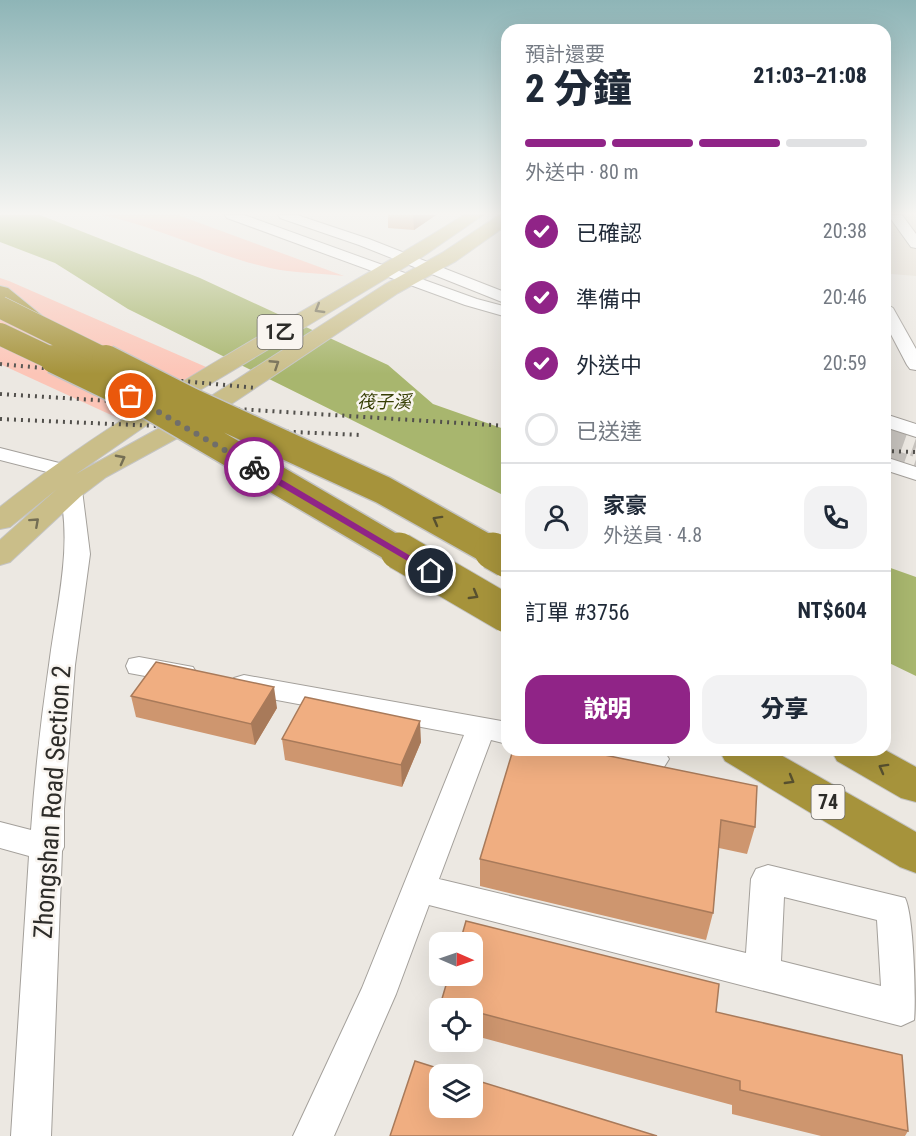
<!DOCTYPE html>
<html lang="zh-TW">
<meta charset="utf-8">
<style>
:root{--surface:#fff;--page:#f2f2f3;--text:#1f2937;--muted:#747a83;--line:#e0e1e3;--accent:#902487}
body{margin:0;font-family:"Roboto Condensed","Noto Sans TC",sans-serif;background:var(--page);color:var(--text);height:100vh;display:flex;flex-direction:column;font-size:22px;white-space:nowrap}
*{box-sizing:border-box;margin:0}
p{font-size:20px;color:var(--muted)}
.icon{flex:none;width:33px;height:33px;fill:none;stroke:currentColor;stroke-width:2;stroke-linecap:round;stroke-linejoin:round}
.map{position:relative;flex:1;overflow:hidden}
.details{position:absolute;left:501px;top:24px;width:390px;height:732px;display:flex;flex-direction:column;background:var(--surface);border-radius:18px;box-shadow:0 6px 24px #0002}
.details>*{flex:none}
.needle{width:39px;rotate:92deg}
.buttons{position:absolute;left:429px;top:932px;display:grid;gap:12px}
.buttons a{display:grid;place-items:center;width:54px;height:54px;border-radius:12px;background:var(--surface);box-shadow:0 6px 24px #0002;font-size:30px}
.pin{position:absolute;display:grid;place-items:center;width:51px;height:51px;color:#fff;margin:-26px;border:3px solid #fff;border-radius:50%;box-shadow:0 2px 6px #0007}
.courier{position:absolute;display:grid;place-items:center;width:60px;height:60px;margin:-30px;border:4px solid #902487;border-radius:50%;background:#fff;color:#222;box-shadow:0 2px 8px #0007}
.summary em{font-style:normal;font-weight:800}
.summary div{display:flex;flex-direction:column-reverse}
.summary{display:flex;align-items:center;justify-content:space-between;height:102px;padding:0 24px}
h1{font-size:39px;font-weight:800;line-height:45px}
.bar{display:grid;grid-template-columns:repeat(4,1fr);gap:9px 6px;align-content:center;height:72px;padding:0 24px}
.bar i{height:8px;border-radius:4px;background:var(--line)}
.bar .current{background:var(--accent)}
.bar p{grid-column:span 4}
.line{display:flex;align-items:center;gap:15px;padding:0 24px;border-top:2px solid var(--line)}
.line div{flex:1}
.round{display:grid;place-items:center;flex:none;width:63px;height:63px;border-radius:18px;background:var(--page)}
ol{padding:0 24px;list-style:none}
li{display:flex;align-items:center;gap:18px;height:66px}
li p{margin-inline-start:auto}
li .icon{padding:6px;border-radius:50%;background:var(--accent);color:#fff;stroke-width:4}
li:last-child{color:var(--muted)}
li i{width:33px;height:33px;border:3px solid var(--line);border-radius:50%}
.cta{display:flex;gap:12px;margin-top:auto;padding:12px 24px}
.cta a{flex:1;height:69px;border-radius:18px;background:var(--accent);color:#fff;font-size:24px;font-weight:800;line-height:69px;text-align:center}
.cta a+a{background:var(--page);color:var(--text)}
.map>svg:first-child{display:block}
.built{fill:#e3dbcf}
.green{fill:#fcc5b7}
.water{fill:#a8b66e}
.lines{fill:none;stroke-linecap:round;stroke-linejoin:round}
.minor-tunnel{stroke:#c6c2bd;stroke-width:20;stroke-dasharray:20 10;stroke-linecap:butt}
.minor-casing{stroke:#a4a09b;stroke-width:2}
.major-casing{stroke:#c4c4c3;stroke-width:2}
.highway-casing{stroke:#c4c4c3;stroke-width:2}
.minor{fill:#fff;fill-rule:evenodd}
.major{fill:#cabe89;fill-rule:evenodd}
.highway{fill:#a6933b;fill-rule:evenodd}
.rail{stroke:#52504c;stroke-width:4;stroke-dasharray:2 5;stroke-linecap:butt}
.highway-bridge-far2-casing{stroke:#c4c4c3;stroke-width:23;stroke-linecap:butt}
.highway-bridge-far1-casing{stroke:#c4c4c3;stroke-width:31;stroke-linecap:butt}
.highway-bridge-casing{stroke:#c4c4c3;stroke-width:39;stroke-linecap:butt}
.highway-bridge-far2{stroke:#a6933b;stroke-width:22}
.highway-bridge-far1{stroke:#a6933b;stroke-width:28}
.highway-bridge{stroke:#a6933b;stroke-width:37}
.wall{fill:#ce966f}
.shaded-wall{fill:#a87a5a}
.building{fill:#f0ae81;stroke:#a87a5a;stroke-width:1.5}
.oneway{stroke:#746e54}
.oneway2{stroke:#57502f}
.route{fill:#902487}
.done{stroke:#706e6a;stroke-width:6;stroke-dasharray:0 10.8}
.labels{text-anchor:middle;stroke-width:5;stroke-linejoin:round;paint-order:stroke}
.far-water-label{font-size:18px;font-style:italic;fill:#363e04;stroke:#f9f5f0}
.shield{fill:#f9f5f0;stroke:#6a6865;stroke-width:1.5}
.shield-label{font-size:20px;font-weight:bold;fill:#2d2c29}
.near-street-label{font-size:26px;fill:#2d2c29;stroke:#f9f5f0}
</style>
<div class="map">
<svg width="916" height="1136" viewBox="0 0 916 1136">
<rect width="100%" height="100%" fill="#ece8e2"/>
<path class="built" d="M885 215H916V276L891 274 885 264Z"/>
<path class="green" d="M102 215H178L344 276C319 273 293 273 270 268 212 255 159 227 102 215Z
M0 278 9 281 213 370 133 425 0 364Z"/>
<path class="water" d="M0 215H40L200 278 388 365 433 404 507 430V497L128 309 55 263 0 242Z
M885 566 916 577V676L885 661Z"/>
<g class="lines">
<path class="minor-tunnel" d="M885 436 916 447
M885 457 916 468"/>
<defs>
<path id="minor" d="M225 215H244L477 299 507 307V317L465 305 227 218Z
M278 215H297L369 239 507 293V304L359 245 280 218Z
M888 215H902L916 234V248L911 247Z
M885 303 893 308 916 349V370L910 369 907 365 885 323Z
M885 414 916 424V437L885 427Z
M0 448 71 466 82 490 90 554 75 665 64 809V847L62 851 51 1136H11L29 856 0 848V822L31 830C35 775 41 719 49 665 57 600 76 538 55 474L0 460Z
M885 457 916 467V480L885 470Z
M139 657 193 667 197 674 193 681 183 683 129 673 126 666 129 659Z
M244 675 507 722V744L491 740 439 879 746 953 751 879 756 869 768 865 905 898C914 916 916 1003 914 1020L901 1026 429 905 396 994 334 1136H293L362 988 464 735 234 692 230 685 234 678ZM784 897 877 920 881 986 781 961Z
M589 750H661L664 751 669 759 664 767 654 770 594 758Z"/>
<path id="major" d="M464 215H483L422 257 180 402 76 474 174 420 384 285 442 253 499 215H507V225L456 261 398 293 192 430 106 477 81 496 10 562 0 565V540L57 489 10 527 0 529V507C144 393 309 312 464 215Z"/>
<path id="highway" d="M0 286 8 288 46 319 50 324 46 329C27 334 14 315 0 304Z
M719 750H772L916 832V873L900 867 725 761Z
M831 750H885L916 767V802L901 798 837 761Z"/>
</defs>
<use href="#minor" class="minor-casing"/>
<use href="#major" class="major-casing"/>
<use href="#highway" class="highway-casing"/>
<use href="#minor" class="minor"/>
<use href="#major" class="major"/>
<use href="#highway" class="highway"/>
<path class="rail" d="M0 364 257 388
M0 394 507 426
M0 419 361 435
M885 451 916 452"/>
<defs>
<path id="highway-bridge-far2" d="M0 307 109 361
M0 334 57 361"/>
<path id="highway-bridge-far1" d="M54 359 149 405 402 553
M106 359 191 402 383 490 495 553"/>
<path id="highway-bridge" d="M399 551 507 614
M493 551 507 559"/>
</defs>
<use href="#highway-bridge-far2" class="highway-bridge-far2-casing"/>
<use href="#highway-bridge-far1" class="highway-bridge-far1-casing"/>
<use href="#highway-bridge" class="highway-bridge-casing"/>
<use href="#highway-bridge-far2" class="highway-bridge-far2"/>
<use href="#highway-bridge-far1" class="highway-bridge-far1"/>
<use href="#highway-bridge" class="highway-bridge"/>
</g>
<path class="wall" d="M388 215H436L414 230 388 228Z
M131 696 277 708 255 745 136 717Z
M282 739 421 742 402 787 285 760Z
M513 750 755 827 747 854 719 848 713 913 706 940 480 886V859Z
M441 1002 716 1012 908 1131 905 1136H821L732 1114V1105L472 1035V1008H441Z"/>
<path class="shaded-wall" d="M413 215H436L414 230Z
M274 687 277 708 255 745 251 724Z
M420 721 421 742 402 787 401 765Z"/>
<path class="building" d="M156 662 274 687 251 724 131 696Z
M305 697 420 721 401 765 282 739Z
M513 750H580L757 786 755 827 721 820 713 913 480 859Z
M466 921 719 984 716 1012 902 1055 908 1131 740 1090V1081L472 1011V1008H462L441 1002 449 975H472V942H460Z
M415 1061 456 1074H440V1107H472V1079L657 1136H390Z"/>
<defs><path id="oneway-chevron" d="M-2-3.5L2.5 0L-2 3.5" fill="none" stroke-width="1.6" stroke-linecap="round" stroke-linejoin="round" transform="scale(1.5)"/></defs>
<g class="oneway">
<use href="#oneway-chevron" transform="translate(319 309) rotate(149)"/>
<use href="#oneway-chevron" transform="translate(275 364) rotate(-33)"/>
<use href="#oneway-chevron" transform="translate(121 459) rotate(-28)"/>
<use href="#oneway-chevron" transform="translate(35 522) rotate(-42)"/>
</g>
<g class="oneway2">
<use href="#oneway-chevron" transform="translate(437 520) rotate(-151)"/>
<use href="#oneway-chevron" transform="translate(474 595) rotate(30)"/>
<use href="#oneway-chevron" transform="translate(883 768) rotate(-151)"/>
<use href="#oneway-chevron" transform="translate(790 780) rotate(30)"/>
</g>
<linearGradient id="sky" x2="0" y2="1"><stop stop-color="#8eb5b7"/><stop offset="0.57" stop-color="#f6f5f2"/><stop offset="1" stop-color="#f6f5f2" stop-opacity="0"/></linearGradient>
<rect width="916" height="374" fill="url(#sky)"/>
<path class="route" d="M251 465H257L436 571 428 573 251 469Z"/>
<g class="lines">
<path class="done" d="M131 396 254 467"/>
</g>
<g class="labels">
<g class="far-water-label">
<text x="384" y="408">筏子溪</text>
</g>
<g class="shield">
<rect x="257.5" y="315" width="45" height="34" rx="4.5"/>
<rect x="811.5" y="785" width="33" height="34" rx="4.5"/>
</g>
<g class="shield-label">
<text x="280" y="339">1乙</text>
<text x="828" y="809">74</text>
</g>
<g class="near-street-label">
<text transform="translate(52 802) rotate(-86)" y="9">Zhongshan Road Section 2</text>
</g>
</g>
</svg>
<div class="buttons">
<a><svg class="needle" viewBox="-14 -14 28 28"><path d="M0-13l5 13h-10z" fill="#e53935"/><path d="M0 13l5-13h-10z" fill="#747a83"/></svg></a>
<a><svg class="icon" aria-label="locate" viewBox="0 0 24 24"><circle cx="12" cy="12" r="6"/><path d="M12 2v4M12 18v4M2 12h4M18 12h4"/></svg></a>
<a><svg class="icon" aria-label="layers" viewBox="0 0 24 24"><path d="M12 4l9 5-9 5-9-5zM3 14l9 5 9-5"/></svg></a>
</div>
<div class="pin" style="left:131px;top:396px;background:#ea580c"><svg class="icon" aria-label="bag" viewBox="0 0 24 24"><path d="M5 8h14l-1 12H6zM9 8a3 3 0 0 1 6 0"/></svg></div>
<div class="pin" style="left:431px;top:571px;background:#1f2937"><svg class="icon" aria-label="home" viewBox="0 0 24 24"><path d="M3 11l9-7 9 7M6 9v11h12V9"/></svg></div>
<div class="courier" style="left:254px;top:467px"><svg class="icon" aria-label="bike" viewBox="0 0 24 24"><circle cx="6" cy="16" r="4"/><circle cx="18" cy="16" r="4"/><path d="M6 16l4-8h5l3 8M10 8l3 8H6M13 5h3"/></svg></div>
<section class="details">
<div class="summary"><div><h1>2 分鐘</h1><p>預計還要</p></div><em>21:03–21:08</em></div>
<div class="bar"><i class="current"></i><i class="current"></i><i class="current"></i><i></i><p>外送中 · 80 m</p></div>
<ol>
<li><svg class="icon" aria-label="check" viewBox="0 0 24 24"><path d="M5 12l5 5 9-10"/></svg>已確認<p>20:38</p></li>
<li><svg class="icon" aria-label="check" viewBox="0 0 24 24"><path d="M5 12l5 5 9-10"/></svg>準備中<p>20:46</p></li>
<li><svg class="icon" aria-label="check" viewBox="0 0 24 24"><path d="M5 12l5 5 9-10"/></svg>外送中<p>20:59</p></li>
<li><i></i>已送達</li>
</ol>
<div class="line" style="height:108px"><a class="round"><svg class="icon" aria-label="person" viewBox="0 0 24 24"><circle cx="12" cy="8" r="4"/><path d="M4 21q1-7 8-7t8 7"/></svg></a><div><b>家豪</b><p>外送員 · 4.8</p></div><a class="round"><svg class="icon" aria-label="phone" viewBox="0 0 24 24"><path d="M5 4h4l2 5-3 2q2 4 5 5l2-3 5 2v4C11 20 4 13 5 4z"/></svg></a></div>
<div class="line" style="height:78px"><div>訂單 #3756</div><b>NT$604</b></div>
<div class="cta"><a>說明</a><a>分享</a></div>
</section>
</div>
